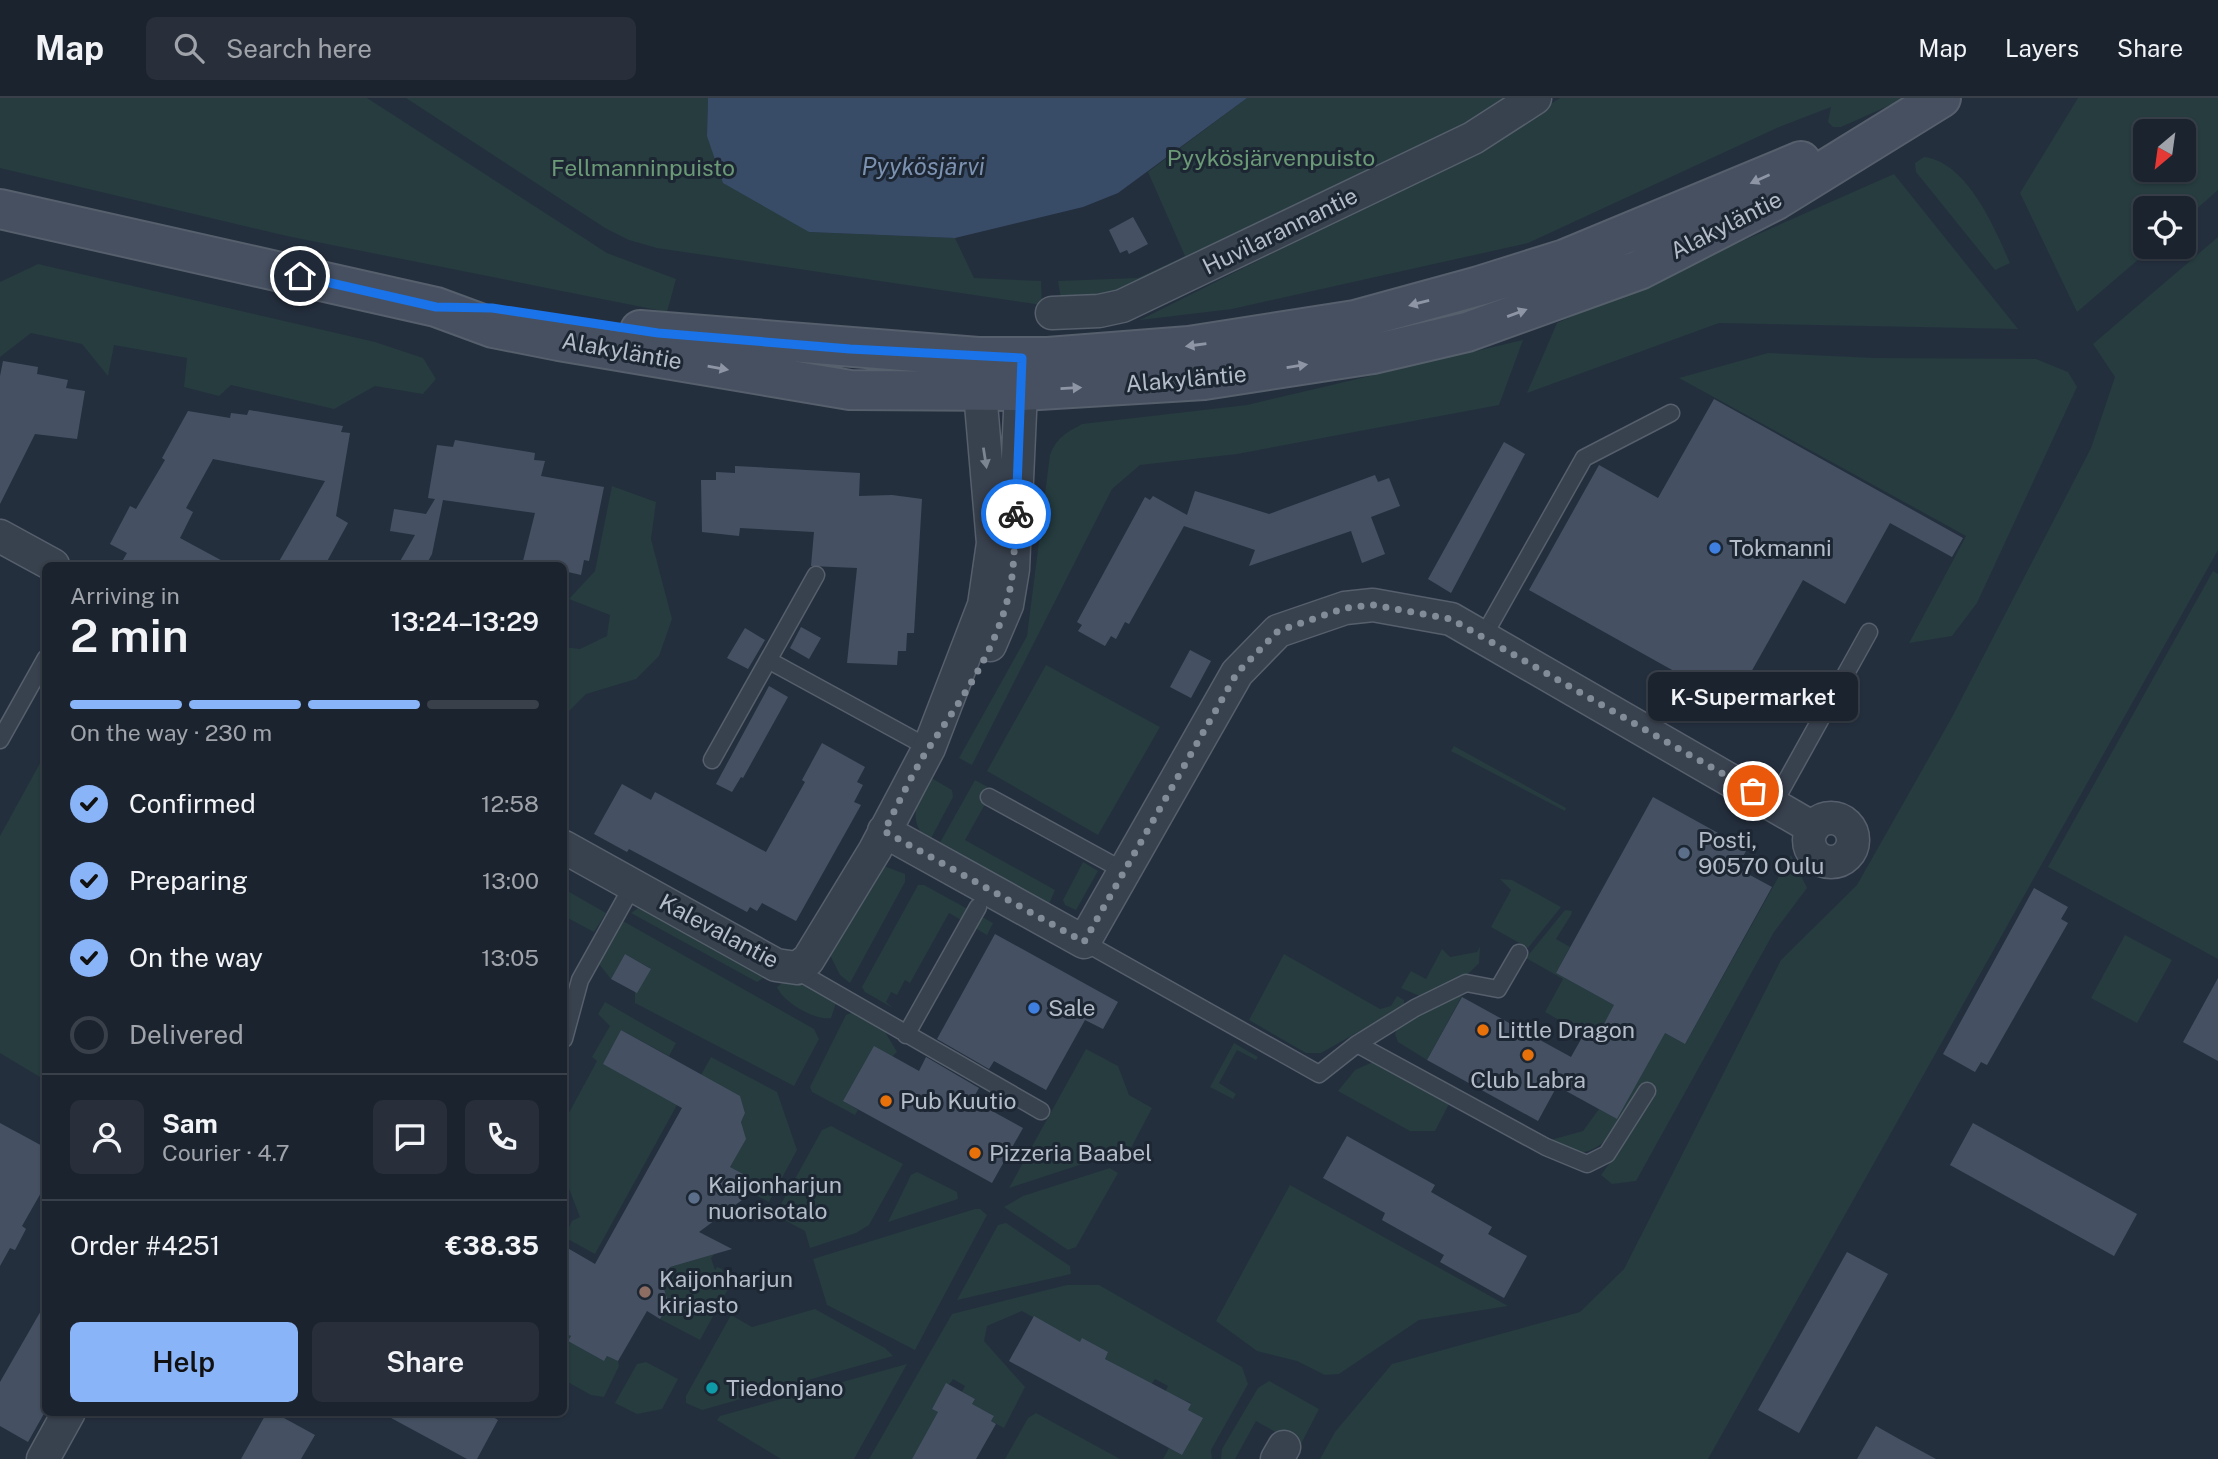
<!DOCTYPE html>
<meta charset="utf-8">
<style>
:root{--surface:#1b232e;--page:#282f3a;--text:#f1f3f6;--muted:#a0a4aa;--line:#39404a;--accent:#8ab4f8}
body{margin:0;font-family:"Public Sans",sans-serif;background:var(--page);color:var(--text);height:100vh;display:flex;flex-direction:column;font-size:26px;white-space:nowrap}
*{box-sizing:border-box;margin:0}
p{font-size:23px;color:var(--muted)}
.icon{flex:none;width:38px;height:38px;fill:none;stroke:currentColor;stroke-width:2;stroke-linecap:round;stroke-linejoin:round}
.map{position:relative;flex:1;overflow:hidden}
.sheet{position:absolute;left:42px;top:464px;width:525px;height:854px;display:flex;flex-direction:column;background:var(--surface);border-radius:10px;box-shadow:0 2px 5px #0004,0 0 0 2px var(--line)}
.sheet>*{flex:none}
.needle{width:46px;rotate:209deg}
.fabs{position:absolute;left:2133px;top:21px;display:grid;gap:14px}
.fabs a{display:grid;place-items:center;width:63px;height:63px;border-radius:10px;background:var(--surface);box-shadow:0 2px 5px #0004,0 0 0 2px var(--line);font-size:35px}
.pin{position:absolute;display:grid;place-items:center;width:60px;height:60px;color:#fff;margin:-30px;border:4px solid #fff;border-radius:50%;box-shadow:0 2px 7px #0007}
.courier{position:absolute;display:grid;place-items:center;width:70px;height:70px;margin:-35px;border:5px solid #1a73e8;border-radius:50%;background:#fff;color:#222;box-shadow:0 2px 9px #0007}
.bubble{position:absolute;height:49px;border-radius:10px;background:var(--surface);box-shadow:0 2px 5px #0004,0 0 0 2px var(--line);font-size:23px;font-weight:600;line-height:49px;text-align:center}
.summary em{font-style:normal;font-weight:600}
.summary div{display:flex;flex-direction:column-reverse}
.summary{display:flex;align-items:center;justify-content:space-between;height:119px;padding:0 28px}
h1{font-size:46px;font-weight:600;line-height:52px}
.bar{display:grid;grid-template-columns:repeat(4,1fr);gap:10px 7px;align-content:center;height:84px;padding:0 28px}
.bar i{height:9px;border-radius:5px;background:var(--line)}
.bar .current{background:var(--accent)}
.bar p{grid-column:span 4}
.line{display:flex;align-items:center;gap:18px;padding:0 28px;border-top:2px solid var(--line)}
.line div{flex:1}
.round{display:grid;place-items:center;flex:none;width:74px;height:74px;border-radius:10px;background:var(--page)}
ol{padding:0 28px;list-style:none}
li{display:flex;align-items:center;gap:21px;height:77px}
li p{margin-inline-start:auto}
li .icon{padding:7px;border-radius:50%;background:var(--accent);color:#111;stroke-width:4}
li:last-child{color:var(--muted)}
li i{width:38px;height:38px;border:4px solid var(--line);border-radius:50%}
.button{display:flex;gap:14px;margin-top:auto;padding:14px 28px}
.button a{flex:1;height:80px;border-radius:10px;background:var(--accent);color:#111;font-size:28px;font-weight:600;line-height:80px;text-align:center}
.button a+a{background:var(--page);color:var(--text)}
header{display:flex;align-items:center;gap:42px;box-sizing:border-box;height:98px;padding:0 35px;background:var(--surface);border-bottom:2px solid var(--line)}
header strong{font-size:33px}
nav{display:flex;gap:38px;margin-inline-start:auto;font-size:24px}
.search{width:490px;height:63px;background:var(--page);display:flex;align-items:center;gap:18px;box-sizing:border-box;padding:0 24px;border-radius:10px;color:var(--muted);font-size:26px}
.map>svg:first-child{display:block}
.green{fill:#263c3f;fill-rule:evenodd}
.water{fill:#394c67}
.building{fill:#455162}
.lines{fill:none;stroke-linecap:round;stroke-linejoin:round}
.service-casing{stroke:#565f6c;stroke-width:19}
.minor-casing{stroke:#565f6c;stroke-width:35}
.secondary-casing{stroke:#565f6c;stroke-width:42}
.service{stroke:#38414e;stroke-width:16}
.minor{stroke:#38414e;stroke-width:32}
.secondary{stroke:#465061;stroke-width:38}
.oneway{fill:#8e96a5}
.oneway2{fill:#7c8592}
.done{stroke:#828b98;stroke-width:7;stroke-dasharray:0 12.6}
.route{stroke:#1a73e8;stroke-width:9}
.shop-dot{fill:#3f7fe0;stroke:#1d2633;stroke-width:2.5}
.service-dot{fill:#5c6f8a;stroke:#1d2633;stroke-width:2.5}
.food-dot{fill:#e8710a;stroke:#1d2633;stroke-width:2.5}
.education-dot{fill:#8d6e63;stroke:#1d2633;stroke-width:2.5}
.culture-dot{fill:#0f9aa8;stroke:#1d2633;stroke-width:2.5}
.labels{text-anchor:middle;stroke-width:6;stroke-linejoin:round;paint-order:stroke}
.park-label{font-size:23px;fill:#6b9a76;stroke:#1d2633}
.street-label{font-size:23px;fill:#b4bcc9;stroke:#1d2633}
.poi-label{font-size:23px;fill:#b4bcc9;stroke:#1d2633;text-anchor:start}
.water-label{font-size:24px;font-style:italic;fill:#7c92b1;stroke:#1d2633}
</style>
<header>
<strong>Map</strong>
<div class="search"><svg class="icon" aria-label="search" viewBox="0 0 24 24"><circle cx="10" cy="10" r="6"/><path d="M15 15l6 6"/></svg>Search here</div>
<nav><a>Map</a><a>Layers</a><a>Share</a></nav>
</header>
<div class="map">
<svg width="2218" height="1361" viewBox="0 0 2218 1361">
<rect width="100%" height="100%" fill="#242f3e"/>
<path class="green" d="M0 0H367L607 155 676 181 667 214 287 138 0 70Z
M406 0H708L707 38 809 134 955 140 974 180 1041 183 1042 207 657 150 629 142 605 130Z
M1247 0H1517L1470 31 1120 198 1062 207 1058 183 1138 180 1185 158 1148 74Z
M1560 0H1906L1841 29H1833L1828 24 1831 9 1779 29 1528 145 1232 211 1140 222 1470 56Z
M2078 0H2218V92L2184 122V110H2146V149H2153L2077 214 2020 95ZM2146 33H2184V72H2146Z
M1924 59C1967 64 1995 130 2010 165L1995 172 1916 74 1915 65Z
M1894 76 2018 231 1719 225 1527 295 1557 225Z
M2218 139V452L1708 1361H1320L1335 1334 1392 1266 1580 1214 1624 1171 1781 862 1857 787 1951 621 2091 350 2115 279 2093 246Z
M38 166 375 244 423 260 436 281 423 296 375 288 334 311 231 287 219 298 184 289 187 260 114 247 108 278 82 246 31 235 0 259V184Z
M1523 242 1499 307 1237 356 1140 367 1112 391 972 667 959 660 1027 538 1050 357C1057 339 1066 335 1082 326L1247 307Z
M1768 255 1874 260 2036 261 2068 274 2077 289 1977 505 1952 538 1909 545 1966 438 1679 280Z
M612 388 656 404 651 441 672 521 659 558 636 581 586 596 564 618V549L580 551 607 538 610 517 569 501 595 473Z
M2213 473 2218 476V861L2048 769Z
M1046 567 1160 629 1098 737 987 673Z
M1454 648 1566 710 1565 713 1451 653Z
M45 656V982L0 955V738Z
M928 678 952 692 953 699 929 744C906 722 917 702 928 678Z
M975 682 993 692 965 742 1055 792 1047 811 937 750Z
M1791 757 1807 790 1774 834 1636 1083 1612 1086 1601 1077 1630 1037 1654 991 1643 985C1629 1009 1608 1060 1573 1054 1564 1053 1555 1046 1547 1043L1583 1033 1599 1011 1617 1021 1650 961 1595 943 1545 914 1563 881 1526 860 1565 812 1572 813 1571 817 1556 841 1570 849 1556 875 1685 946Z
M1083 764 1098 773 1076 812 1065 807 1063 802Z
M884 768 905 776V784L850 885 840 877 830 857 875 776Z
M1500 781 1512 782 1561 809 1528 850 1491 829 1511 792Z
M918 787H924L993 825 987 837 949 815 910 885 905 882 897 897 891 894 886 904 893 910 865 894 862 889Z
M564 791 606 815 594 834 564 818Z
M641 808 768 877 757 884 631 815Z
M623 823 814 931 819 941 794 988 635 905V894L650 870 625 856 611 881 599 866Z
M2125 837 2172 862 2137 925 2091 900Z
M1480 849 1479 865 1467 877 1422 899 1401 890 1411 873 1426 881 1442 851 1450 859 1477 854Z
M1284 856 1380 911 1391 908 1397 898 1404 902V908L1321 955H1306L1249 922Z
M785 883 803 885 836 905 831 920C815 923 783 904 777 889Z
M1459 897 1462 898 1427 962 1398 944 1395 936 1398 928Z
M605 904 676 945 669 958 621 932 604 966 677 1007 595 1156 564 1139 572 1123 580 1119 564 1078V1024L597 963 592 959 610 928 598 916Z
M854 914 884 932 897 954 844 1003 858 1012 855 1017 812 994 810 989 846 917Z
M1234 945 1258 959 1256 962 1237 952 1219 985 1236 996 1233 1001 1210 989Z
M1086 951 1118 968 1129 997 1152 1010 1131 1050 1009 1090Z
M711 959 777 994 797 1052 769 1104 748 1093 749 1090 740 1085 744 1077 730 1069 745 1041 741 1024 745 1015 740 999 701 977Z
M1373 964 1450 1004 1435 1033H1410L1338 993 1355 972Z
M831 1028 903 1066 869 1127 856 1135 810 1150 805 1133 775 1117 822 1032Z
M1110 1070 1118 1075 1076 1149 1068 1152 1004 1109 1023 1098Z
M917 1074 957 1094 958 1101 888 1124 911 1077Z
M1290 1087 1508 1208 1419 1222 1339 1276 1325 1277 1297 1263 1257 1253 1216 1223Z
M975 1111H980L987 1117 915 1252 827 1207 813 1161Z
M1006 1125 1070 1168 1071 1176 957 1202 998 1127Z
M714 1156 711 1160 715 1172 717 1169 722 1171 728 1191 700 1242 660 1221 669 1206 662 1185 670 1169Z
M1067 1187H1099L1242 1269 1248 1286 1211 1352 1212 1361H1163L1169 1350 1182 1357 1202 1320 1188 1312 1191 1305 1165 1294 1168 1288 1155 1281 1151 1287 1022 1213 987 1228 984 1243 1025 1289 1004 1330 991 1323 994 1318 983 1312 969 1311 975 1301 962 1294 965 1288 953 1281 949 1287 946 1286 932 1311 943 1317 933 1324 912 1361H869L952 1216Z
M815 1211 885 1250 893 1258 702 1312 686 1305V1298L731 1217 752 1229Z
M564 1235 571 1238 569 1243 604 1263 607 1258 618 1263 619 1268 604 1299 591 1297 564 1282Z
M646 1264 678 1281 662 1311 637 1316 615 1305 637 1266Z
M907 1266 854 1361H781L717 1322 720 1318Z
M1269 1283 1319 1311 1300 1348 1256 1323 1235 1361H1221L1222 1351 1258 1290Z
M1036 1315 1120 1361H1005L1028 1320Z"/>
<path class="water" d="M708 0H1247L1118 95 1083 109 955 140 809 134 723 85 707 38Z"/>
<path class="building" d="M1133 119 1148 146 1129 156 1127 152 1120 155 1109 132Z
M3 263 38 269 37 276 68 282 66 290 85 293 77 341 35 336 0 406V278Z
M1714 301 1963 440 1952 459 1890 425 1845 506 1803 482 1733 606 1529 492 1599 367 1658 400Z
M249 312 343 328 341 334 350 335 336 418 348 425 325 467H277L325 383 213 361 186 410 193 414 180 440 230 467H120L127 455 110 446 130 408 136 411 165 362 162 360 188 313 230 320 231 315 247 317Z
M455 342 535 355 534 362 545 363 541 378 604 389 589 463 584 462 581 477 564 473V467H522L535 415 443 402 432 456 426 467H398L415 437 390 433 394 411 426 416 435 401 428 400 437 347 453 349Z
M1504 344 1525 356 1451 495 1428 481Z
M735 368 860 375 859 398 892 397 922 401 914 535H907L906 553H898L897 567 847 565 857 470 811 468 814 434 740 430 739 438 702 434 701 382H716V374L735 375Z
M1375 377 1378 384 1389 380 1400 408 1371 419 1385 456 1362 465 1351 433 1249 468 1255 452 1184 428 1129 526 1125 524 1116 541 1111 538 1105 548 1078 533 1082 527 1077 524 1145 399 1150 402 1153 398 1187 417 1195 393 1269 416Z
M801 529 821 540 809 561 790 550Z
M745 530 765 542 748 571 727 560Z
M1190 552 1211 563 1191 600 1170 589Z
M769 588 788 599 743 680 741 679 732 694 716 686Z
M822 645 865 669 857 684 863 687 854 704 861 707 796 823 762 805 757 813 750 809 747 814 629 751 627 754 594 736 622 686 651 702 655 694 766 754 805 684 802 682Z
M1653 699 1747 751 1737 770 1772 789 1685 946 1665 935 1617 1021 1557 988 1538 1023 1427 962 1462 899 1571 959 1584 936 1595 943 1614 907 1556 875Z
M2034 790 2068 809 2061 821 2068 825 1987 967 1981 964 1975 974 1943 956Z
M995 836 1118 904 1103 931 1085 922 1046 992 994 963 989 971 937 941Z
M625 856 651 871 637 895 611 881Z
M2218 880V963L2183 944Z
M621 932 740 998 745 1015 741 1024 746 1041 730 1069 745 1077 740 1085 749 1090 742 1102 699 1134 732 1151 670 1169 662 1185 669 1206 660 1221 647 1213 618 1263 607 1258 604 1263 568 1243 571 1238 564 1235V1148L595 1166 682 1010 603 966Z
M874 948 919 973 926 959 979 990 972 1002 1023 1030 992 1085 843 1003Z
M0 1025 46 1050V1086L22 1128 26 1131 15 1152 10 1150 0 1168Z
M1973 1025 2137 1116 2114 1158 1950 1067Z
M1347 1038 1435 1087 1431 1094 1492 1129 1488 1136 1527 1158 1504 1200 1440 1164 1444 1157 1382 1122 1385 1115 1323 1080Z
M1847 1154 1888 1176 1799 1335 1758 1312Z
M46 1204V1312L28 1344 0 1328V1284Z
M1034 1218 1080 1244 1082 1240 1108 1254 1105 1261 1191 1306 1188 1312 1203 1320 1182 1357 1009 1263Z
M946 1285 975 1301 972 1306 994 1318 991 1323 996 1326 976 1361H912L938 1314 932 1311Z
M267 1314H273L315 1337 301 1361H241Z
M380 1314H485L498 1322 477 1361H467Z
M1876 1328 1899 1341 1936 1361H1857Z"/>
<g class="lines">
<defs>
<path id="service" d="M1483 539 1584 360 1671 315
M768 562 929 650
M0 642 46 560
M712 662 816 477
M989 699 1126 774
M1774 705 1869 534
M1084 844 1319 976 1357 946 1415 910 1466 885 1498 891 1519 855
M792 870 1041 1013
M906 937 978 809
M564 941 580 882 633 787
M1357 946 1546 1049 1587 1066 1607 1056 1647 993"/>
<path id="minor" d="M1052 215 1099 213 1122 208 1473 40 1535 0
M0 438 53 467
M990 547 1007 507 1013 471 1022 270
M1809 742a22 22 0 1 1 44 0a22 22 0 1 1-44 0Z
M884 733 1084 844 1237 575 1278 533 1345 510 1373 507 1451 521 1813 730
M564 749 776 867 797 870 808 862 875 752 929 650 984 507 993 445 978 271
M43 1361 69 1314
M1277 1361 1284 1349"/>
<path id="secondary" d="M0 111 436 209 493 230 559 243 850 292 1022 293 1204 282 1373 256 1467 234 1639 172 1776 102 1941 0
M640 232 978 259H1048L1189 248 1355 222 1479 188 1565 161 1801 63"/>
</defs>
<use href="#service" class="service-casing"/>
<use href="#minor" class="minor-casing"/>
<use href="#secondary" class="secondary-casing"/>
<use href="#service" class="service"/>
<use href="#minor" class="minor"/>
<use href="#secondary" class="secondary"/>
</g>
<defs><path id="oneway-solid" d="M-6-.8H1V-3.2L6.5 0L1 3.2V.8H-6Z" transform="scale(1.75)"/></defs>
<g class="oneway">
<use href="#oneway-solid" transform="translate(1760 81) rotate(156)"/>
<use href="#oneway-solid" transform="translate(1419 205) rotate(165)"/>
<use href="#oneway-solid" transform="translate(1517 215) rotate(-20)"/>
<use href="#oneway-solid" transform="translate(1196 247) rotate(172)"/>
<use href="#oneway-solid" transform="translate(1297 268) rotate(-9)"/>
<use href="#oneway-solid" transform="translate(718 270) rotate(10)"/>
<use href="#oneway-solid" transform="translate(1071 290) rotate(-3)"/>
</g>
<use class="oneway2" href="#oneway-solid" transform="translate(985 360) rotate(81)"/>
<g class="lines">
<path class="done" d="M1016 416C1014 446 1015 478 1006 507 991 560 960 603 930 648 912 675 899 705 884 733L1084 844 1237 575 1278 533 1345 510 1373 507 1451 521 1753 693"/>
<path class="route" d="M300 178 436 209 492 210 658 235 850 251 1022 260 1016 416"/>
</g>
<g class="shop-dot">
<circle cx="1715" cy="450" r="7"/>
<circle cx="1034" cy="910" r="7"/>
</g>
<g class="service-dot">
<circle cx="1684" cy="755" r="7"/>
<circle cx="694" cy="1100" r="7"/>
</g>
<g class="food-dot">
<circle cx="1483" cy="932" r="7"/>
<circle cx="1528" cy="957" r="7"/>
<circle cx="886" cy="1003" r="7"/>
<circle cx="975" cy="1055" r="7"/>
</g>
<circle class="education-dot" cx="645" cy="1194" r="7"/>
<circle class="culture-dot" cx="712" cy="1290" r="7"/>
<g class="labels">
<g class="park-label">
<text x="1271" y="68">Pyykösjärvenpuisto</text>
<text x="643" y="78">Fellmanninpuisto</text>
</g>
<g class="street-label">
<text transform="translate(1726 127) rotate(-27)" y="8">Alakyläntie</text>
<text transform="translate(1280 133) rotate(-26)" y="8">Huvilarannantie</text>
<text transform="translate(622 253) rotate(10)" y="8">Alakyläntie</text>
<text transform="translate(1186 281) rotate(-5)" y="8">Alakyläntie</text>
<text transform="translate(719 833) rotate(28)" y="8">Kalevalantie</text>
</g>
<g class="poi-label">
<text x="1729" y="458">Tokmanni</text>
<text x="1698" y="750">Posti,<tspan x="1698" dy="26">90570 Oulu</tspan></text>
<text x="1048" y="918">Sale</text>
<text x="1497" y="940">Little Dragon</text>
<text x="1528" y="990" text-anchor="middle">Club Labra</text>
<text x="900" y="1011">Pub Kuutio</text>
<text x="989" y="1063">Pizzeria Baabel</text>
<text x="708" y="1095">Kaijonharjun<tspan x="708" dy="26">nuorisotalo</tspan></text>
<text x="659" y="1189">Kaijonharjun<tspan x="659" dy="26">kirjasto</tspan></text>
<text x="726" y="1298">Tiedonjano</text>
</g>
<g class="water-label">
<text x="923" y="77">Pyykösjärvi</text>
</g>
</g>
</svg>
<div class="fabs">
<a><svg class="needle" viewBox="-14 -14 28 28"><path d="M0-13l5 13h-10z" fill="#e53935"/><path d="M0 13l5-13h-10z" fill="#a0a4aa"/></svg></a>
<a><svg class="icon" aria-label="locate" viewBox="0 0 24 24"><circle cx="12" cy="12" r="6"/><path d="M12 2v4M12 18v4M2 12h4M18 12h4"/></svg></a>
</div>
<div class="pin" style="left:1753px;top:693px;background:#ea580c"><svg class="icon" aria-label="bag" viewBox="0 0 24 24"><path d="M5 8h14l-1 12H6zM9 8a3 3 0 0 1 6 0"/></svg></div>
<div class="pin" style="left:300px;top:178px;background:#1f2937"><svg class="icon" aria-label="home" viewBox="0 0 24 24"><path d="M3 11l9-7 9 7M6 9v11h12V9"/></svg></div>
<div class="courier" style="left:1016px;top:416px"><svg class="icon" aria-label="bike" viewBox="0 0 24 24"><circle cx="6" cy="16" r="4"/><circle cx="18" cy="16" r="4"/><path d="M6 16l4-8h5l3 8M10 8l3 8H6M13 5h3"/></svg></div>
<div class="bubble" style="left:1648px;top:574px;width:210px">K-Supermarket</div>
<section class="sheet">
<div class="summary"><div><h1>2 min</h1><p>Arriving in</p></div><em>13:24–13:29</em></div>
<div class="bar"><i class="current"></i><i class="current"></i><i class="current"></i><i></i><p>On the way · 230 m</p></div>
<ol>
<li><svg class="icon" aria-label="check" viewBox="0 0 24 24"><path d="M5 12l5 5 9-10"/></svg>Confirmed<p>12:58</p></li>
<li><svg class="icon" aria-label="check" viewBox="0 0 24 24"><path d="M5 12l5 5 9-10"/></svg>Preparing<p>13:00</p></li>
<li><svg class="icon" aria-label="check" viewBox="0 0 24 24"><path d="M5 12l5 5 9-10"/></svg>On the way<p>13:05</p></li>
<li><i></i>Delivered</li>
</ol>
<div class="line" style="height:126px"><a class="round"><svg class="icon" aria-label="person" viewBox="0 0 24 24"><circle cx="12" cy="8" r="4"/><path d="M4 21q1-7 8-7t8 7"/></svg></a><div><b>Sam</b><p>Courier · 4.7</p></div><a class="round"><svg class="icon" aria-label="chat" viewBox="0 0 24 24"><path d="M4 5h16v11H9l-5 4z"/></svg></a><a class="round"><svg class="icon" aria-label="phone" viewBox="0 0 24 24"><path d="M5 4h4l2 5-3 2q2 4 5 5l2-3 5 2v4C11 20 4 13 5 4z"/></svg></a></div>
<div class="line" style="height:91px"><div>Order #4251</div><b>€38.35</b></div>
<div class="button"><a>Help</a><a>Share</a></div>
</section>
</div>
